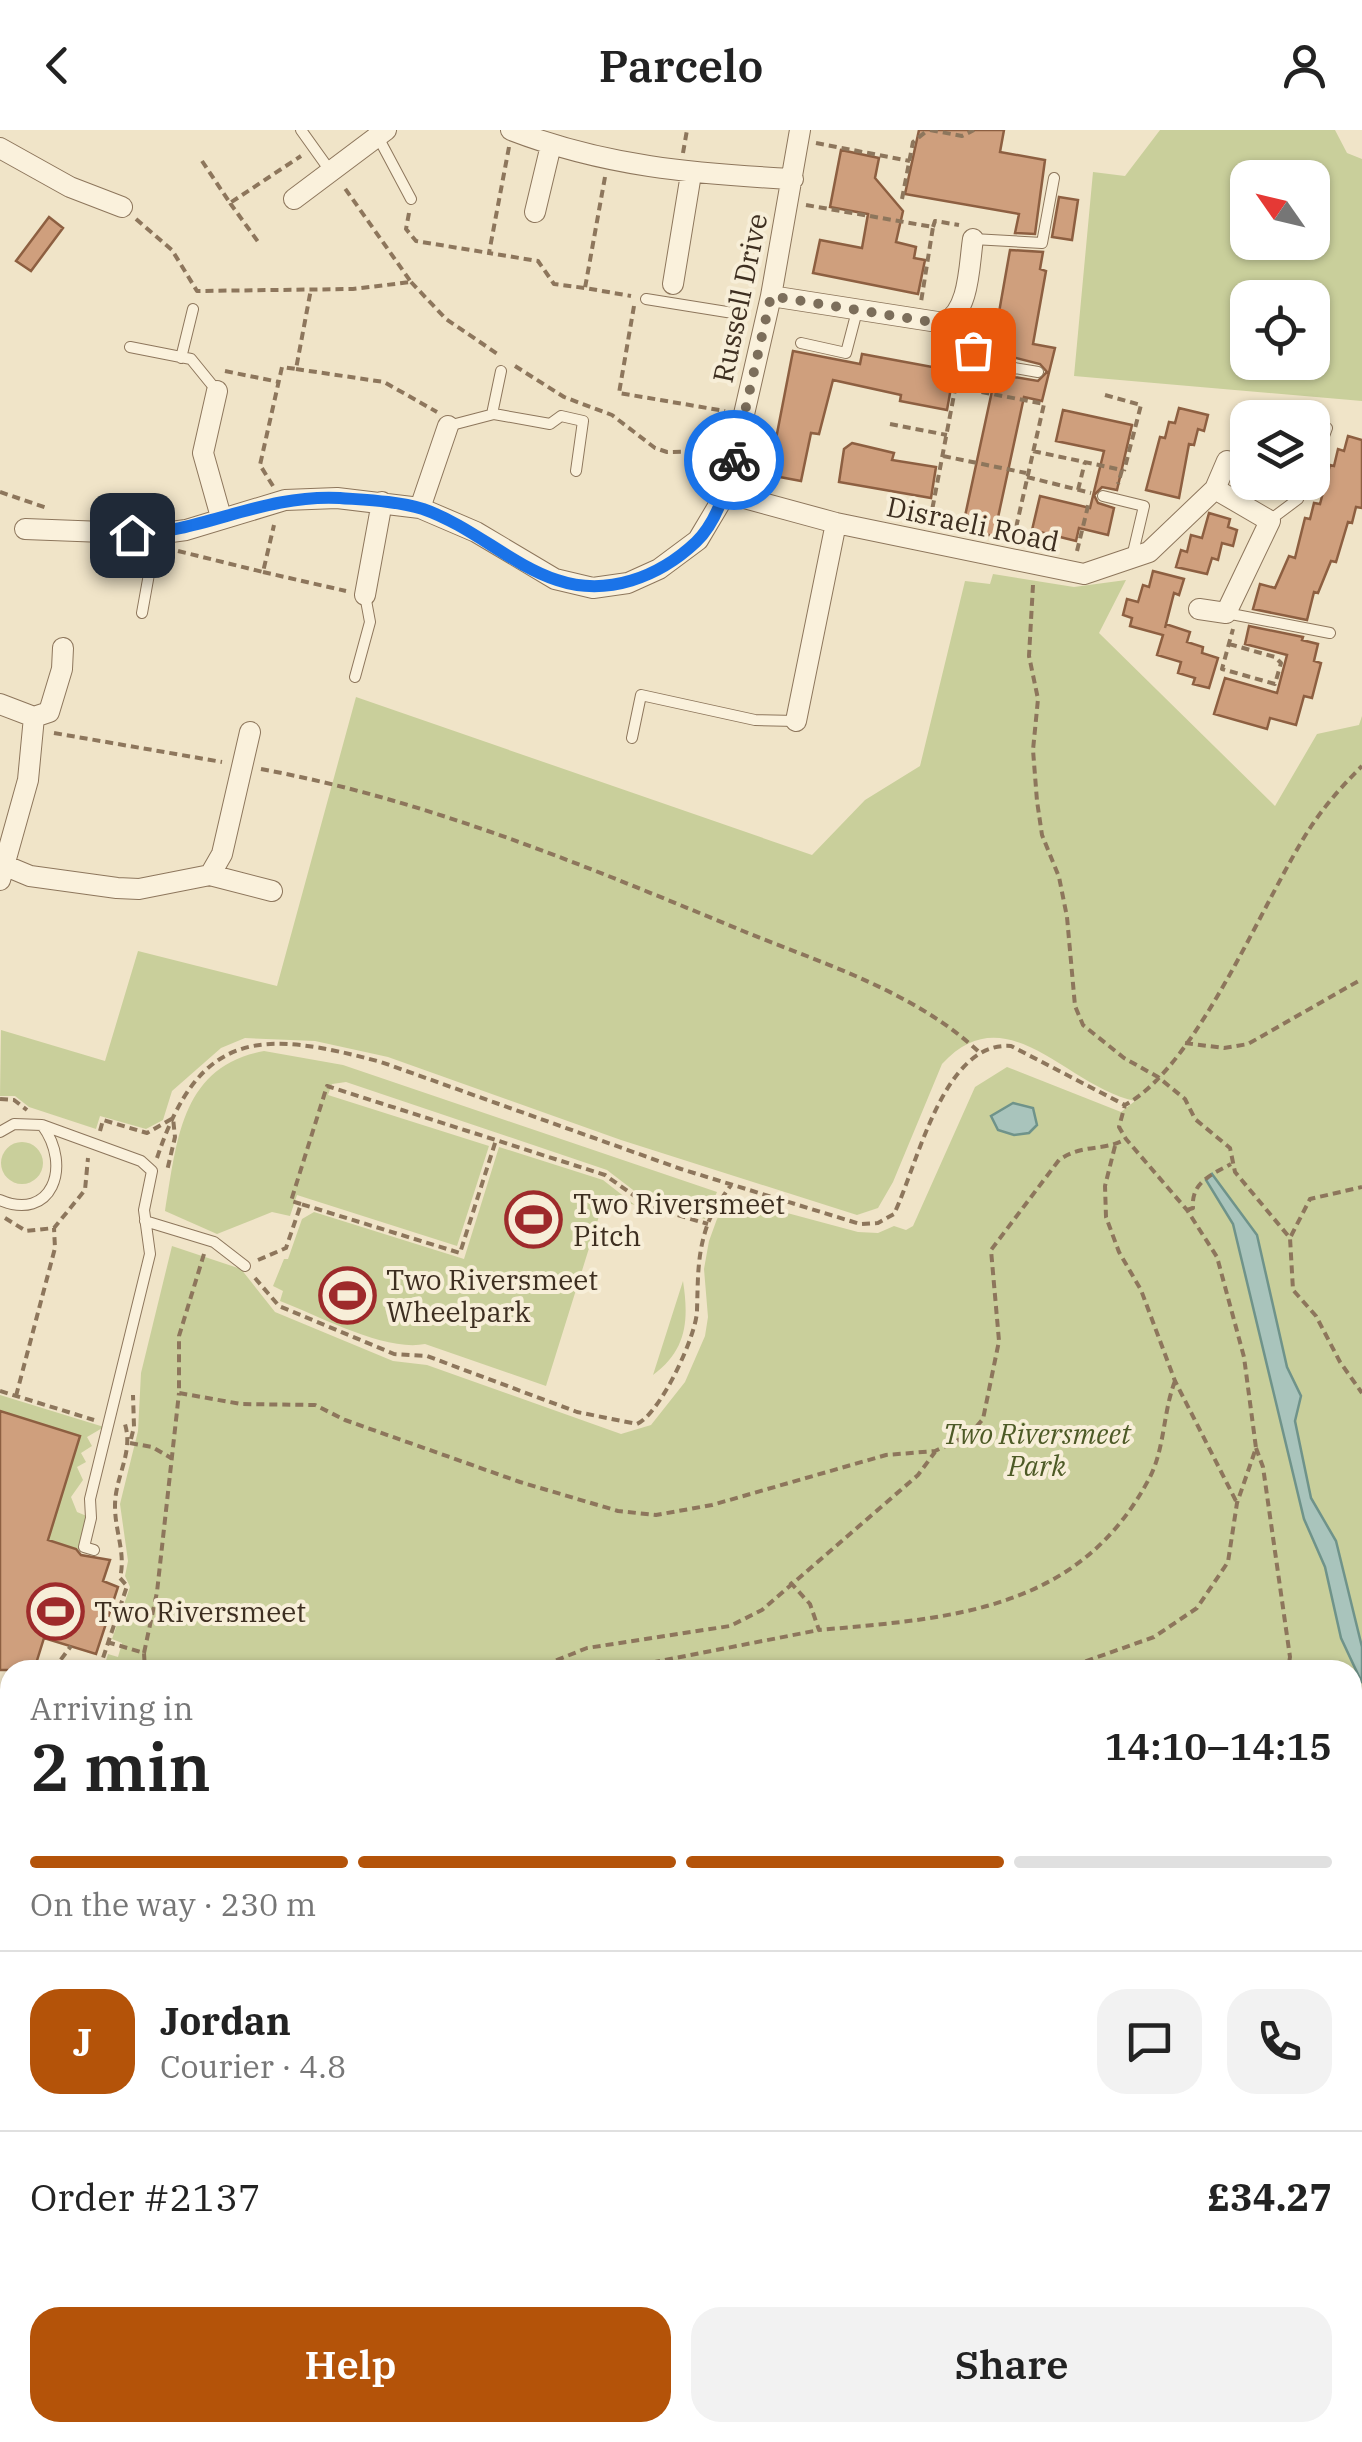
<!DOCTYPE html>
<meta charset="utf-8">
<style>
:root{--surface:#fff;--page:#f2f2f2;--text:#222;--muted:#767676;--line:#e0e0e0;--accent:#b45309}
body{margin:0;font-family:"IBM Plex Serif",serif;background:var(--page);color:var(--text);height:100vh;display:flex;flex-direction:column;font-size:38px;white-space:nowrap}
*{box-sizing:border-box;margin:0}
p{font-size:32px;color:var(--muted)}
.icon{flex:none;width:55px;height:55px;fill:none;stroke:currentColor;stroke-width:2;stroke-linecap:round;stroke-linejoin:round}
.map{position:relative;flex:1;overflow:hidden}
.drawer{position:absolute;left:0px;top:1530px;width:1362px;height:782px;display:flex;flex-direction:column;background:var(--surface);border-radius:30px 30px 0 0;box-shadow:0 2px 8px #0004}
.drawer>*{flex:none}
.needle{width:65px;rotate:304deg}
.buttons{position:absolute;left:1230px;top:30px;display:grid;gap:20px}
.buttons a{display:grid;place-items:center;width:100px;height:100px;border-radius:20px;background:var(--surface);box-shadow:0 2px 8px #0004;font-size:50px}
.pin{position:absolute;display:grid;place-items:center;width:85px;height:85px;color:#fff;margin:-42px;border-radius:20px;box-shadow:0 5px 15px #0006}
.courier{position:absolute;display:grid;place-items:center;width:100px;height:100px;margin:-50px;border:8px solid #1a73e8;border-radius:50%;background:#fff;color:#222;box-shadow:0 2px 12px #0007}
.head em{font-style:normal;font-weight:600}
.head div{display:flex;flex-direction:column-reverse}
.head{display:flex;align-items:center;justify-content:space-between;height:170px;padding:0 30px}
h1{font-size:65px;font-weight:600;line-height:75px}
.bar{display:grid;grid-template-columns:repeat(4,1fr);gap:15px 10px;align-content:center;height:120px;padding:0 30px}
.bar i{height:12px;border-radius:8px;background:var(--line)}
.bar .active{background:var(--accent)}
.bar p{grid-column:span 4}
.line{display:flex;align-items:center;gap:25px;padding:0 30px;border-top:2px solid var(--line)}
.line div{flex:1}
.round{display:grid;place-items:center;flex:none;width:105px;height:105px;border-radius:30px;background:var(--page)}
.primary-button{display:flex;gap:20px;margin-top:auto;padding:20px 30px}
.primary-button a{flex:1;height:115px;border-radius:30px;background:var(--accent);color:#fff;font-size:40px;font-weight:600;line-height:115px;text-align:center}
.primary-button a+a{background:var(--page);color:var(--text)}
header{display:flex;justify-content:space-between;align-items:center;height:130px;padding:0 30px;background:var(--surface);font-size:45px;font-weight:600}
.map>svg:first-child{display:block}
.green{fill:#c9cf9b;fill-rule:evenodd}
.water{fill:#a9c4bc;stroke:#6f938a;stroke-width:2.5}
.building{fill:#cf9f7d;stroke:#8d5f41;stroke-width:2.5}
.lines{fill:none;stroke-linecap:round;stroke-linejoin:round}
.service-casing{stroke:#8d765c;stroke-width:12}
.minor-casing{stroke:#8d765c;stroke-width:22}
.path{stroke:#8d765c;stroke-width:4;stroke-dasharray:8 5;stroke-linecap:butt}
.service{stroke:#faf1dc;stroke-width:10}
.minor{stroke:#faf1dc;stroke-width:20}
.done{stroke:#7c6e5b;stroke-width:10;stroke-dasharray:0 18}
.route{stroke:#1a73e8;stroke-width:12}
.labels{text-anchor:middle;stroke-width:8;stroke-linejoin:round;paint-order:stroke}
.street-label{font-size:28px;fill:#3d2e20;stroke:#f7eed8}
.poi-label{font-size:28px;fill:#3d2e20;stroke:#f7eed8;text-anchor:start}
.park-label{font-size:28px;font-style:italic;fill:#4d5a26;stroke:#f7eed8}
</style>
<header><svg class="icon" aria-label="back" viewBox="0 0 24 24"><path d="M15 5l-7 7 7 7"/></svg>Parcelo<svg class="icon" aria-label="person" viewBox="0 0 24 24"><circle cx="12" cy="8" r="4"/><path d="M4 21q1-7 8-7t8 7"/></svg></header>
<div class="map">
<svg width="1362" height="2312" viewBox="0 0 1362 2312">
<rect width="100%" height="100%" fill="#f0e4c8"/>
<path class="green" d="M1160 0H1335L1347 23 1362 29V271L1074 246 1093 42 1125 46ZM1248 48H1312V112H1248ZM1248 168H1312V232H1248Z
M993 444 1074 457 1126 450 1099 503 1275 676 1317 604 1359 595 1362 586V2312H742L741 2303 1352 2302V1540H103L108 1524 118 1527 122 1513 112 1509 130 1457 125 1446 128 1431 120 1374 138 1301 141 1243 172 1116 241 1139 275 1182 393 1231 427 1235 621 1304 651 1295 685 1252 705 1206 708 1187 704 1139 709 1111 717 1089 731 1068 858 1102 878 1103 894 1096 906 1100 913 1096 975 957 1007 937 1121 982 1135 971C1067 957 1007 863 942 934L893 1052 878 1078 857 1085 621 1010 388 927 315 911 245 908 221 918 172 961 163 990 146 999 100 986 96 999 29 977 15 966H0L1 900 105 931 138 821 277 856 356 567 812 725 865 670 920 636 965 451 990 454Z
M264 921 343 935 717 1062 705 1089 650 1073 607 1040 346 952 332 954 328 965 489 1016 457 1116 297 1065 290 1086 272 1082 217 1104 165 1081C177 1010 181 936 264 921Z
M1 1033a21 21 0 1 1 42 0a21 21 0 1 1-42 0Z
M499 1017 603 1050 635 1075 605 1067 546 1256 425 1214C386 1222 319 1186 280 1171L283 1161 273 1156 284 1129H288L302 1089 314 1082 464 1129Z
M683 1151C689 1190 687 1220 653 1245Z
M0 1265 104 1297 87 1307 92 1316 81 1323 86 1332 77 1337 83 1350 71 1367 77 1382 89 1387 80 1420 48 1410 80 1306 0 1281Z
M0 1715 10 1718V1853L0 1848Z
M298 2303V2302L422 2303V2312H298Z"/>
<path class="water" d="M1013 973 1033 978 1037 995 1029 1003 1014 1005 998 1000 991 986Z
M1212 1044 1257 1105 1287 1237 1301 1266 1295 1291 1311 1368 1336 1411 1362 1517V1553L1341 1508 1325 1437 1304 1389 1233 1094 1206 1050Z
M0 1848 10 1853V1942L0 1937Z
M0 2111 6 2116 5 2127 10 2133V2285L0 2286Z
M615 2303H741L742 2312H616Z"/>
<path class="building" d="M919 0H1004L1000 22 1045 30 1035 104 1015 103 1019 84 905 64Z
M841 20 879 28 875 48 903 81 896 112 916 117 914 128 925 130 918 164 813 143 820 110 862 118 868 84 830 77Z
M1059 67 1078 70 1072 110 1052 107Z
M49 87 63 98 31 141 16 131Z
M1010 120 1043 122 1040 139 1046 141 1033 214 1055 218 1042 271 1024 267 994 406 962 400 992 261 986 260 990 243 1038 251 1047 242 1040 234 992 222Z
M793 221 860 234 862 224 954 241 947 280 900 271 901 265 833 250 819 304 811 303 801 351 769 345Z
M1179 278 1208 285 1204 301 1198 299 1194 315 1189 314 1179 368 1146 360 1160 307 1165 308 1169 292 1175 293Z
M1063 280 1132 295 1117 360 1102 357 1094 365 1098 373 1114 378 1108 405 1079 398 1076 411 1032 400 1040 366 1090 378 1104 321 1056 311Z
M1348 306 1362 310V378L1356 377 1352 393 1348 392 1336 432 1331 431 1318 463 1314 462 1307 490 1253 479 1260 454 1275 458 1289 426 1295 428 1305 388 1310 389 1314 373 1320 374 1330 335 1334 336 1338 319 1344 321Z
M852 313 894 323 892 330 936 337 931 368 839 352 844 319Z
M1209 383 1230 389 1228 397 1237 400 1233 416 1222 413 1218 430 1212 428 1207 444 1176 437 1181 420 1187 422 1191 405 1202 408Z
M1153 441 1184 449 1179 465 1174 463 1165 498 1166 494 1190 502 1187 512 1203 517 1202 523 1218 528 1209 558 1193 554 1195 548 1178 543 1181 532 1157 525 1163 505 1130 496 1132 488 1123 485 1127 469 1138 472 1143 455 1149 457Z
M1249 496 1303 507 1302 510 1318 514 1314 531 1321 533 1312 568 1304 566 1296 595 1270 588 1267 599 1214 584 1225 548 1277 563 1287 525 1245 514Z
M0 1281 80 1306 48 1410 76 1419 81 1425 110 1430 103 1451 118 1457 96 1524 44 1508 34 1540H0Z"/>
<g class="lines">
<defs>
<path id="service" d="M301 0 331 42
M378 7 411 69
M973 109 1042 113 1054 48
M646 169 733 183
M944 193 991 234 1038 242
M801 213 846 223 857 181
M130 217 191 229 217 261
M181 228 193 179
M492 284 501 241
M448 296 494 284 550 294 561 286 583 291 576 341
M1312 338 1327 298
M1103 366 1144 376 1132 427
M1270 390 1298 369 1306 352
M142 483 156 405
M1226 483 1330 503
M355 547 370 492 365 465
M632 608 641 565 755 590 796 591
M42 995 141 1031 152 1041 144 1080 150 1124 90 1369 91 1388 84 1417 94 1420
M0 1002 14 994 42 995C73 1037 51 1092 0 1070
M145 1091 214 1112 245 1136
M0 1977 5 1979 0 1994
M0 2071 10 2072"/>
<path id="minor" d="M511 0C604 36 694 44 793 49
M0 18 70 57 122 77
M294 69 386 0
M535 82 551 15
M673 154 691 44
M771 166 944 193C970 181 969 134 973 109
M217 261 203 323 221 387
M726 363 836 393 1084 444 1149 422 1215 359 1227 331
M420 378 448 296
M25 399 156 404 186 400 285 370 337 368 420 378 476 402 555 449 593 458 628 453 659 439 698 410 726 363 771 166 800 0
M365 465 382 372
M1199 479 1226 483 1270 391 1215 359
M0 574 34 587
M796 591 836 393
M6 736 30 746 117 758 139 759 210 745 222 724 250 602
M210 745 272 761
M0 750 28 650 34 587 49 582 62 539 63 518"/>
</defs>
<use href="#service" class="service-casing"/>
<use href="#minor" class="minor-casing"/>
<path class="path" d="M930 0 962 6 974 0
M816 13 910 31
M509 17 489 123 538 131 554 154 585 158
M683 23 687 0
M202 31 230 73 301 26
M605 47 585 158 631 166
M902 69 913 12 928 0
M230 73 259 113
M806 75 933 97 921 172
M409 83 406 99 416 111 489 123
M136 89 172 120 197 161 353 159 411 152 344 57
M933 97 935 91 959 95
M411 152 446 189 499 225
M634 176 619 263 725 281
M515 236 564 267 612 285 655 318 667 322 716 321
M296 239 384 252 437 282
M225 241 279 252
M956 257 1044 274 1013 411
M1105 265 1141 275 1124 341
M890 294 947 305
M1033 321 1122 340 1118 354
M943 326 1026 343
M1027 347 1091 363
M273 356 260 335 282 237 296 239 311 159
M1078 360 1085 332
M0 362 47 378
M930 391 961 228
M178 421 263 442 274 395
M1077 421 1089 372
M263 442 346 461
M1033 455 1029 526 1038 569 1033 620 1037 671 1042 705 1059 747 1067 787 1075 876 1083 895 1124 928 1158 947 1185 969 1195 989 1230 1018 1235 1042 1290 1108 1293 1160 1316 1186 1340 1232 1362 1263
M1229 514 1275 527 1281 533 1275 554 1222 539 1233 499
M54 603 222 632
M261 639C428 670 586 736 743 801 824 834 913 861 978 921
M1185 913 1224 918 1248 914 1362 849
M0 969 14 970 27 980
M100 1001 103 990 147 1003 173 988 175 1007 167 1041
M1115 1016 1105 1056 1106 1087 1119 1122 1141 1160 1175 1251 1237 1373
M157 1028C200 898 262 900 381 932L681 1039 860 1094 878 1093 894 1084C918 1034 943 911 1011 916L1125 975C1200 934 1264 767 1312 695 1327 673 1344 654 1362 636
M301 1074 291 1071 327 956 605 1045 650 1077 708 1094
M1187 1080 1193 1078C1191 1052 1211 1045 1231 1034
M5 1088 26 1101 54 1098 85 1060 88 1028
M1291 1106 1310 1069 1362 1057
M204 1124 179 1206V1263L241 1274 315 1275 345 1290 520 1352 618 1381 656 1385 712 1375 886 1325 935 1321 969 1305 983 1289 999 1211 991 1120 1059 1030C1083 1013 1103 1022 1126 1009
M258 1130 286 1118 301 1074 460 1123 496 1010
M255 1148 279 1176 394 1224 427 1226 577 1282 637 1294C660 1284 697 1205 697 1180 698 1150 697 1125 707 1096 712 1081 722 1068 731 1055
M0 1261 94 1290
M16 1266 55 1118 54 1098
M131 1309 134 1297 133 1265
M130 1313 152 1317 171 1328
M1256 1318 1263 1337 1290 1527 1288 1540
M790 1452 810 1474 819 1500C953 1488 1080 1481 1150 1347 1165 1317 1163 1282 1175 1251
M107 1512 144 1523 145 1540
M144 1523 157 1462 179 1263
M145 1536 200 1540
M53 1540 71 1516
M99 1540 127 1456 120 1448C126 1423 115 1402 115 1376 115 1345 135 1322 124 1291
M532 1540 587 1518 730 1496 762 1480 918 1345 935 1322
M614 1540 819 1500
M1061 1540 1154 1507 1197 1478 1228 1432 1237 1373 1256 1318 1244 1227 1217 1127 1187 1080 1126 1009 1119 997 1125 975
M1352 2088 1362 2069"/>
<use href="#service" class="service"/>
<use href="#minor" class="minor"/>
</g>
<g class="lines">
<path class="done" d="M734 330 771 166 944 194 973 220"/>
<path class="route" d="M132 405C206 401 264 364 340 368 366 370 397 371 423 379 472 396 511 435 557 450 607 467 659 447 696 412 717 392 727 357 734 330"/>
</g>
<defs>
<symbol id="stadium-ring" viewBox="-11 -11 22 22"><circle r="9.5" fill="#f7eed8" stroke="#9e2a2b" stroke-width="1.5"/><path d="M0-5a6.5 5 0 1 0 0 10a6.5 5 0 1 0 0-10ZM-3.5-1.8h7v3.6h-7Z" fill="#9e2a2b"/></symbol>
</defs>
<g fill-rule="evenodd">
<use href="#stadium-ring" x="502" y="1058" width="63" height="63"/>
<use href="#stadium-ring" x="316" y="1134" width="63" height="63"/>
<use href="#stadium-ring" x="24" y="1450" width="63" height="63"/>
</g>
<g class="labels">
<g class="street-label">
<text transform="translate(740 168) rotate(-78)" y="10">Russell Drive</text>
<text transform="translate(973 394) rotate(12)" y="10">Disraeli Road</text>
</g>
<g class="poi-label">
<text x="573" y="1084">Two Riversmeet<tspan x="573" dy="32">Pitch</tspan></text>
<text x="386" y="1160">Two Riversmeet<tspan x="386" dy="32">Wheelpark</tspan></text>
<text x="94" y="1492">Two Riversmeet</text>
</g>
<g class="park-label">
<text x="1037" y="1314">Two Riversmeet<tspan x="1037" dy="32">Park</tspan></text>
</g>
</g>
</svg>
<div class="buttons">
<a><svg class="needle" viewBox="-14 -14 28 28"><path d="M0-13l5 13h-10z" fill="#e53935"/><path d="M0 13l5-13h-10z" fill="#767676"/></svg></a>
<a><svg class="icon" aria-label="locate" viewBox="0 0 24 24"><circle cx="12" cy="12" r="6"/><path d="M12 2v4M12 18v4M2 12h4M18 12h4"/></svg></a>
<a><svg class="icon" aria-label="layers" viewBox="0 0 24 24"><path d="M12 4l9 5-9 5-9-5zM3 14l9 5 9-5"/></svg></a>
</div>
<div class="pin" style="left:973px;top:220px;background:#ea580c"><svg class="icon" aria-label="bag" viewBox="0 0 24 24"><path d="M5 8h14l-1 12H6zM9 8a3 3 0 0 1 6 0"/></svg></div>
<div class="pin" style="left:132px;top:405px;background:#1f2937"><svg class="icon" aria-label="home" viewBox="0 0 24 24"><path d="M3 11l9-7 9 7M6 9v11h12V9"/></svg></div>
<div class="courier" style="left:734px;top:330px"><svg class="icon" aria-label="bike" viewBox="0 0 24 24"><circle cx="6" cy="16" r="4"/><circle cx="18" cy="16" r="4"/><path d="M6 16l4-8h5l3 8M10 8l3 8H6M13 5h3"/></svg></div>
<section class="drawer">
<div class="head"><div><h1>2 min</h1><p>Arriving in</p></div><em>14:10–14:15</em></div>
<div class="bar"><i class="active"></i><i class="active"></i><i class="active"></i><i></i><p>On the way · 230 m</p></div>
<div class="line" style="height:180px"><b class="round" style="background:var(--accent);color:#fff">J</b><div><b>Jordan</b><p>Courier · 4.8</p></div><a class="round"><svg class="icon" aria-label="chat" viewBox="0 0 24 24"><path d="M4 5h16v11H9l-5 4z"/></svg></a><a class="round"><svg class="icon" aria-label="phone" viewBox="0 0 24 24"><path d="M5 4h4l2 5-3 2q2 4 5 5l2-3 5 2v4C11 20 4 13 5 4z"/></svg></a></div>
<div class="line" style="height:130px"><div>Order #2137</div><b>£34.27</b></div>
<div class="primary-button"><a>Help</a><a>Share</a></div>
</section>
</div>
